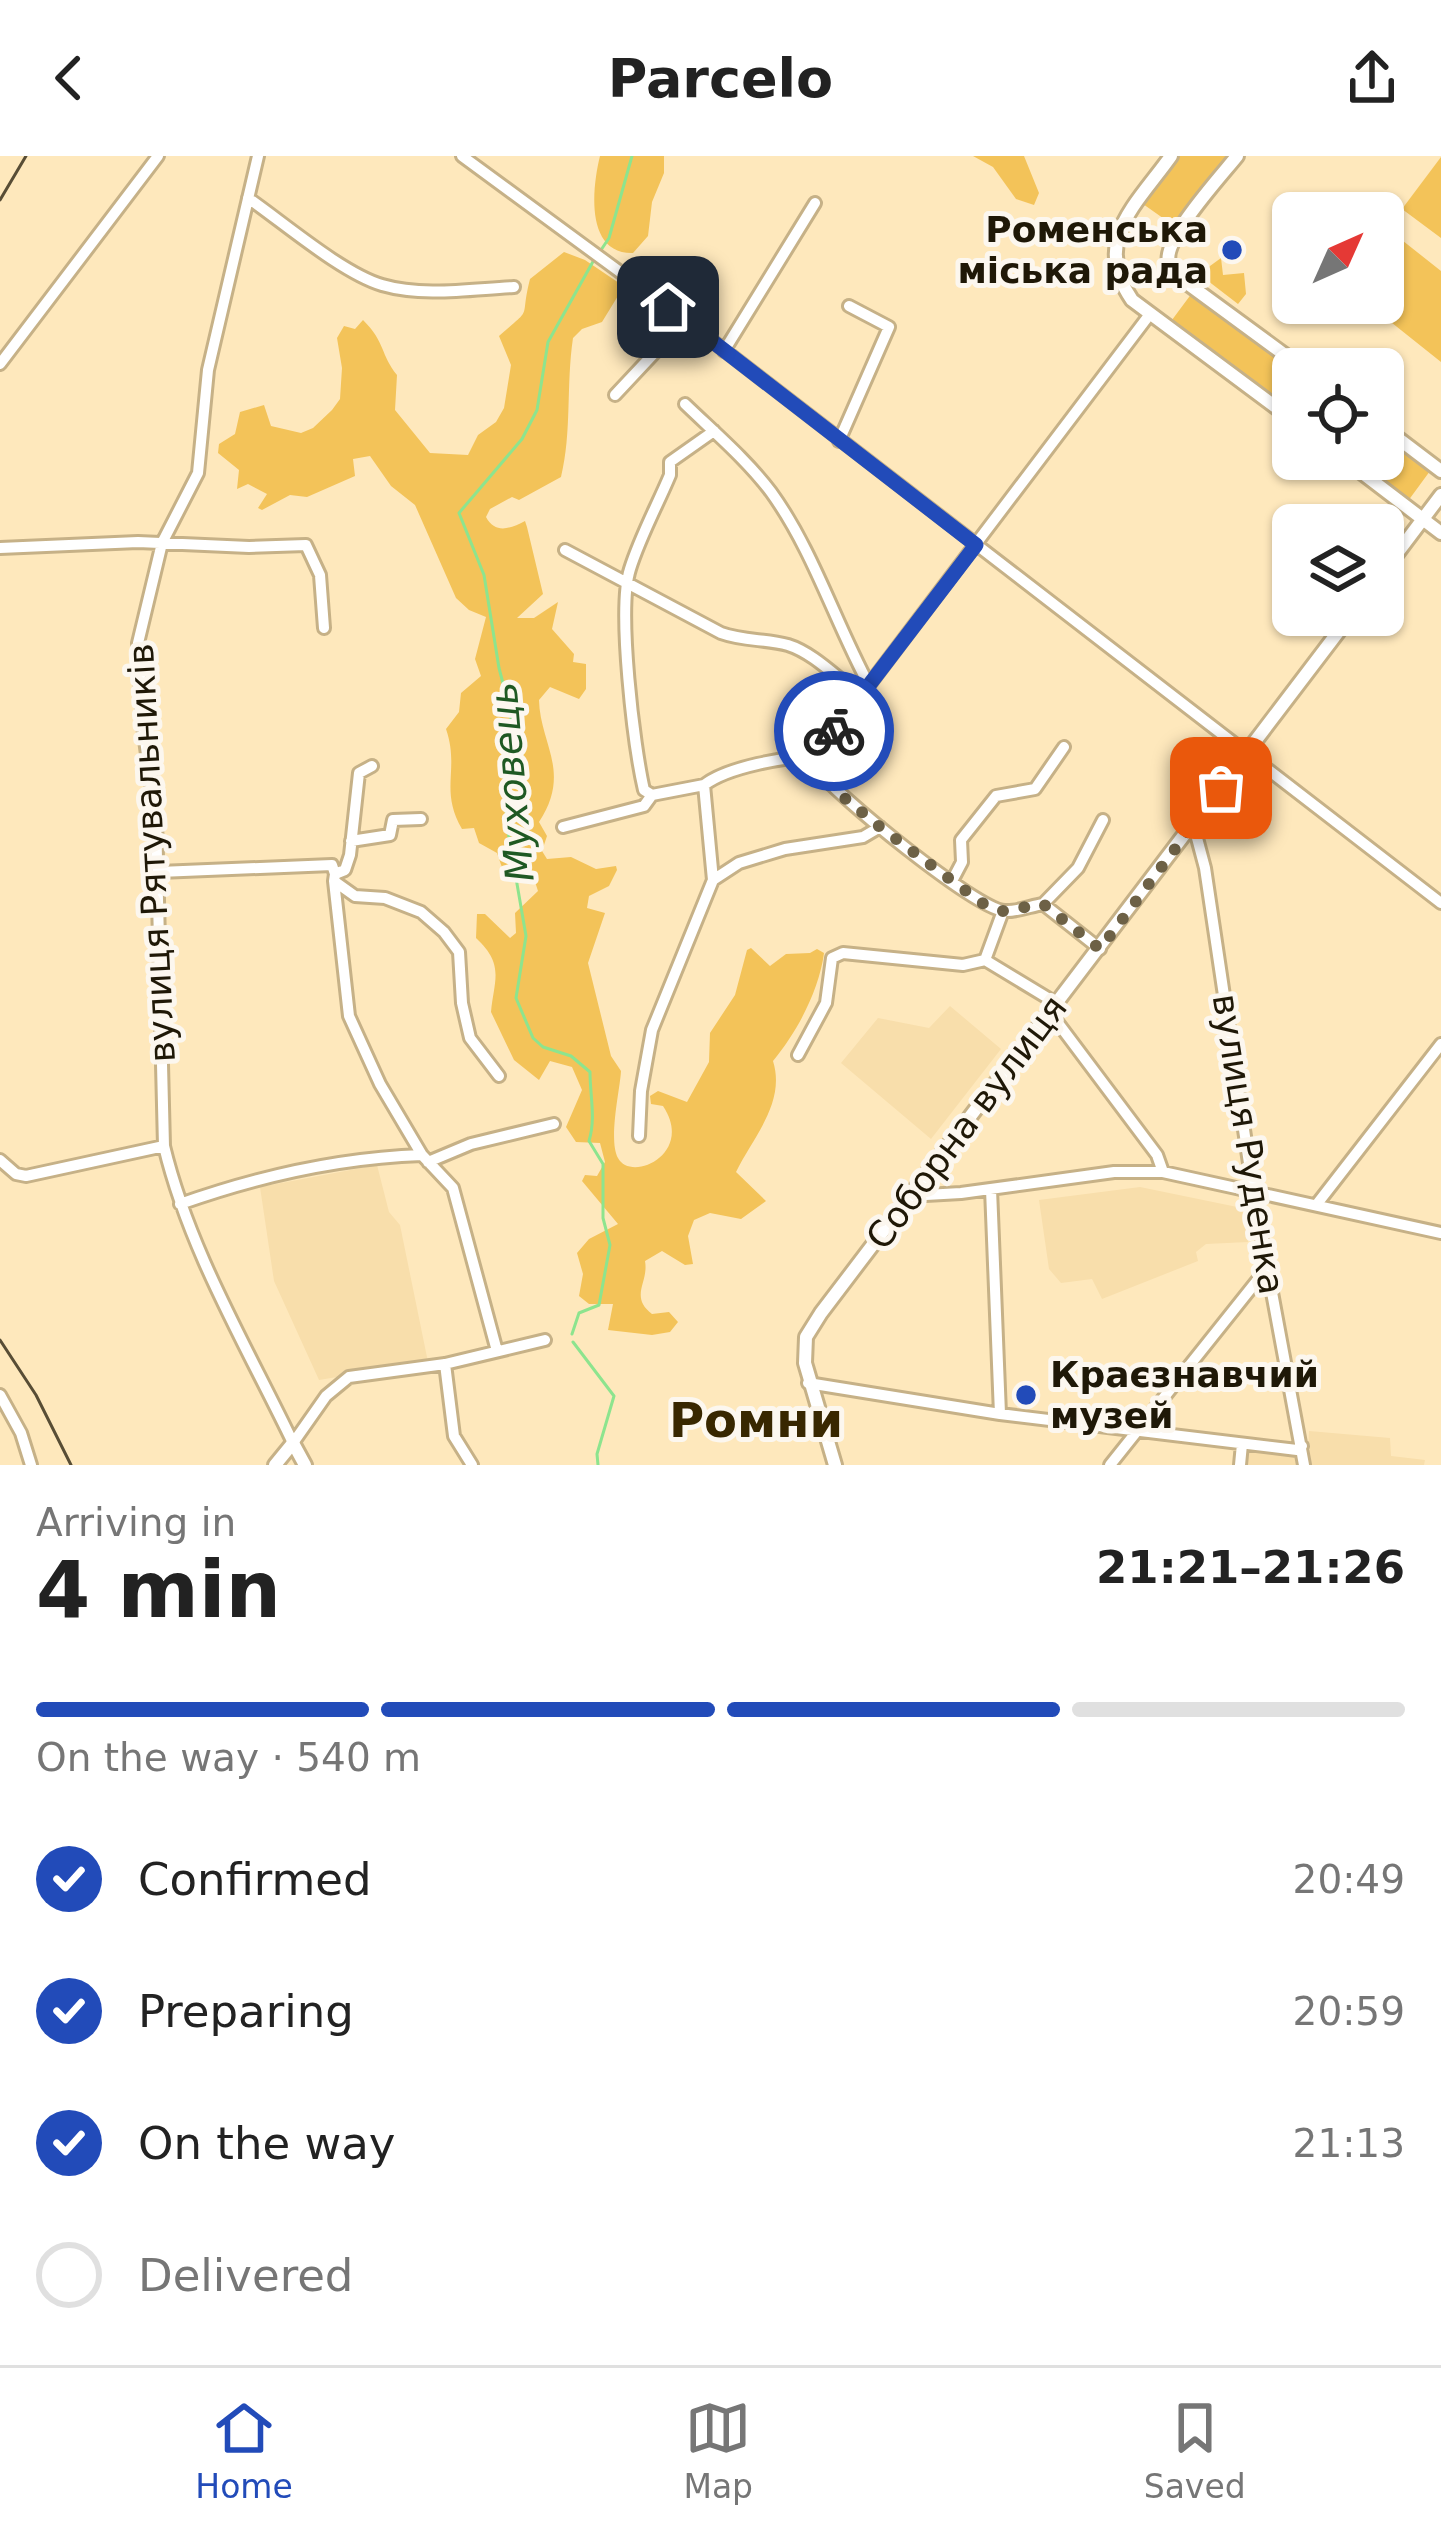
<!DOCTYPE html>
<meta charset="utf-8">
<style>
:root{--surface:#fff;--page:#f2f2f2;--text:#222;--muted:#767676;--line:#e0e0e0;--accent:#224bb9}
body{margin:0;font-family:"DejaVu Sans",sans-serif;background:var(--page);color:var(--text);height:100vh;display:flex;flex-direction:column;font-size:45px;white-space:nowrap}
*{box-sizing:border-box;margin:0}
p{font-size:39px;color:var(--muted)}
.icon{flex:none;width:66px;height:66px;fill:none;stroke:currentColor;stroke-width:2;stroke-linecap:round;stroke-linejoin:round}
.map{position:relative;height:1309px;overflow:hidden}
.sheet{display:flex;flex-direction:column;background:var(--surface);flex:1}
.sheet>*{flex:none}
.needle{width:78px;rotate:45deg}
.controls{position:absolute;left:1272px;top:36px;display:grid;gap:24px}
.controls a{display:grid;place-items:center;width:132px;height:132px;border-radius:18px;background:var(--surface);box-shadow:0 3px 9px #0004;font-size:60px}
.pin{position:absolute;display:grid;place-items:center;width:102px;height:102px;color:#fff;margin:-51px;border-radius:24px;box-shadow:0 6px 18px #0006}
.courier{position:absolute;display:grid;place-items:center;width:120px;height:120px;margin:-60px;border:9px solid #224bb9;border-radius:50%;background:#fff;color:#222;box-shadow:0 3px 15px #0007}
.summary em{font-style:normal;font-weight:700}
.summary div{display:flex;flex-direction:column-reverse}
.summary{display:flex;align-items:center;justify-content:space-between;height:204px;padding:0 36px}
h1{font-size:78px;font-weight:700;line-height:90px}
.bar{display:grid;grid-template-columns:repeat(4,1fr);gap:18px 12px;align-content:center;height:144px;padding:0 36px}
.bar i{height:15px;border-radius:9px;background:var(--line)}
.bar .active{background:var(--accent)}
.bar p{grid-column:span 4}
ol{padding:0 36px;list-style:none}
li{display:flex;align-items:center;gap:36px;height:132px}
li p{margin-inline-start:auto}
li .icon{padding:12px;border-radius:50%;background:var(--accent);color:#fff;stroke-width:4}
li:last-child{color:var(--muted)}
li i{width:66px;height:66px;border:6px solid var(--line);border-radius:50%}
header{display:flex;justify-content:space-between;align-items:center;height:156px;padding:0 36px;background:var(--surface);font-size:54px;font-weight:700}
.menu{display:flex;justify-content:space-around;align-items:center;height:168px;border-top:3px solid var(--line);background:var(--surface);font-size:33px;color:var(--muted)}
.menu a{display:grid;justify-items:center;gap:6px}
.menu .active{color:var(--accent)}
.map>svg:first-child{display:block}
.built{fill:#f8deab}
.green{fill:#f3c359}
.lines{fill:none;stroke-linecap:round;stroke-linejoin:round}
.stream{stroke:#8de48e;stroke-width:3}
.minor-casing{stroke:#c6b187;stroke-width:16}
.major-casing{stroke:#c6b187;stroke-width:18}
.minor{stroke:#fff;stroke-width:10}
.major{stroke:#fff;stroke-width:12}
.rail{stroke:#584d35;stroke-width:3}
.done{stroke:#6d6146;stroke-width:12;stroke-dasharray:0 21.6}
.route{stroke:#224bb9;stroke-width:15}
.poi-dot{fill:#224bb9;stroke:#fcf7ef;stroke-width:4.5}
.labels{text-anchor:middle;stroke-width:10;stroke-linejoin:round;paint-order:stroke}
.poi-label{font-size:36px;font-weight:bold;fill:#1f1807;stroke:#fcf7ef;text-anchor:end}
.street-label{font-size:36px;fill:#1f1807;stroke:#fcf7ef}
.water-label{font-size:39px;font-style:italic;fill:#1f5923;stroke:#fcf7ef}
.district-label{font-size:48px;font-weight:bold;fill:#382700;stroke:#fcf7ef}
</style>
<header><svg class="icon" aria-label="back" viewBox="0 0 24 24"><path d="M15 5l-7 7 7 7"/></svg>Parcelo<svg class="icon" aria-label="share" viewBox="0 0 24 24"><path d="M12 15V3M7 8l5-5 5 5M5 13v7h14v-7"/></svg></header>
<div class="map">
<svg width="1441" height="1309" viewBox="0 0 1441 1309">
<rect width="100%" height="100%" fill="#fee8bc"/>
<path class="built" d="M950 850 1001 893 931 983 841 907 878 862 929 872Z
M377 1009 389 1056 400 1069 428 1206 319 1224 274 1125 260 1031Z
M1140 1031 1242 1052 1248 1086 1206 1088 1196 1096 1198 1105 1102 1143 1092 1123 1061 1127 1049 1113 1039 1044Z
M1309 1275 1390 1282 1391 1300 1425 1304 1424 1309H1244L1245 1291 1308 1297Z"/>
<path class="green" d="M600 0H664V17L652 46 648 80 633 97C585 98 592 32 600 0Z
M973 0H1024L1039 37 1034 49 1016 43 993 11Z
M1178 0H1231L1177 72 1143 48Z
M1441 1V82L1402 53Z
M1393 77 1441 115V206L1367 147H1383V89Z
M564 96 585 104 619 127 621 135 602 166 582 173 573 182C566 229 572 276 561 321L519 344 512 341 490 353 486 361C495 378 510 373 525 365L527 371 543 438 517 462H534L558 446 552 473 574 498 573 506 586 508V533L579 543 550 531 539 544C540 588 572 616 539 666L547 680 542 695 547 703 571 701 596 713 616 710 617 714 609 730 589 740 587 752 605 757 588 807 611 900 621 915C620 934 608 984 618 1002 631 1027 695 998 663 950L651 948 650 940 658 935 687 946 709 906 710 877 735 839 747 794 751 792 770 810 786 798 810 797 817 793 824 797C819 835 797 876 773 905 786 947 753 981 736 1016L766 1045 741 1063 710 1057 694 1064 688 1080 693 1108 685 1109 662 1095 645 1105C649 1127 629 1140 652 1158L669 1156 678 1166 670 1176 652 1179 608 1174 613 1148H589L579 1140 583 1118 577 1097 589 1083 618 1068 582 1025 585 1019 597 1020 605 1006 600 987 576 986 566 971 582 934 572 911 550 905 539 924 514 904 491 856C494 824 505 809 476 782L477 758H485L510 782 516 777 515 757 538 735 528 704 506 723 497 697 479 687 474 672 462 673C439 633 460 614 446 573L459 556 461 537 481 520 475 503 486 461 469 454 456 442 415 349 391 330 370 300 353 303 355 320 307 341 290 339 262 354 258 352 267 338 248 328 237 333 239 314 218 297 219 288 235 278 240 256 264 249 271 270 301 277 313 272 332 254 340 243 342 212 337 182 344 170 355 173 363 164C386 187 380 198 397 219L395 254 430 297 468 299 478 279 496 266 504 252 511 209 499 180C535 149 519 166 530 123Z
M1221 102 1223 119 1244 117 1246 138 1238 148 1199 118Z
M1192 137 1293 213V260L1169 168Z
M1383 280 1430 315 1408 345 1351 303H1383Z"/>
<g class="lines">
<path class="stream" d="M601 94 609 82 632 0
M572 1178 579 1157 599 1149 610 1089 603 1062V1008L589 985C596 962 590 940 590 916L571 900 543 891 533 882 516 842 526 780 506 664 511 558 499 512 484 419 459 357 522 283 537 254 548 186 595 102
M573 1186 614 1240 597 1298 598 1309"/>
<defs>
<path id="minor" d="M258 0 208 214 198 317 162 387 138 487 143 570 156 662 164 990C189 1094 247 1191 293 1287L326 1240 349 1221 445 1208 545 1184
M462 0 680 160 1441 747
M248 42C284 67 342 117 382 129 423 141 472 133 514 131
M724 195 815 47
M0 208 158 0
M615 239 659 192 680 160
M685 248C714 276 747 304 771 336 813 394 835 466 869 529
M839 285 889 171 849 150
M0 392 138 386 249 391 306 389 320 419 324 472
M565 394 721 477C743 485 766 483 788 489 814 497 839 524 861 539
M372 610 359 617 350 699 345 714 335 718 334 725 355 740 385 742 421 756 444 776 459 796 462 847 470 882 499 920
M704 629C729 610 784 602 816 599
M652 639 644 634C634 591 617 453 630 413 640 381 657 350 670 319V306L714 275
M1193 667 1205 712 1253 1034 1304 1309
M563 671 644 650 652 639 704 629 713 724
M351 685 390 679 393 664 421 663
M159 716 332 709 335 718
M334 725 349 860 380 928 422 999
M952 725 962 706 961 684 996 640 1035 633 1064 591
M1043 748 1078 712 1103 664
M1100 793 1043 748C1031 750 1016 756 1005 755 977 754 834 638 815 611L816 599 1150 158
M985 804 1003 755
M1049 855 1157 999 1163 1016
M798 899 826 847 832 802 843 797 963 809 985 804 1056 847
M639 980 641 935 652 874 713 724 739 707 785 693 863 681 880 671
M0 1004 16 1018 26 1020 164 990
M428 1006 471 988 554 968
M991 1033 1000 1258
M908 1040 961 1037 1114 1016H1163L1441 1077
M180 1048C259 1020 338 1002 422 999L453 1032 497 1195
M1317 1048 1441 888
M445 1208 454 1280 472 1309
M808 1227 1000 1258 1297 1294 1302 1290
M0 1239 21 1277 31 1309
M1110 1309 1268 1111
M1240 1309 1242 1288"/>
<path id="major" d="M1171 0C1136 49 1091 85 1132 144L1293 264
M1237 0C1222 19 1162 84 1169 106 1171 112 1177 117 1180 122L1304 213
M1383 271 1441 315
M1344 303 1441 377
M1383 416 1441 339
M275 1309 293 1287 305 1309
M835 1309 805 1207 806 1181 821 1157 1351 459"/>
</defs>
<use href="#minor" class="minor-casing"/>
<use href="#major" class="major-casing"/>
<use href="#minor" class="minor"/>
<use href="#major" class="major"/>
<path class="rail" d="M0 44 26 0
M0 1184 36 1239 71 1309"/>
</g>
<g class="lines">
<path class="done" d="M834 575 816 599 815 611 825 626 880 671 982 747 1003 755 1043 748 1100 793 1221 632"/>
<path class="route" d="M668 151 976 389 834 575"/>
</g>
<g class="poi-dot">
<circle cx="1232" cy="94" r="12"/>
<circle cx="1026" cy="1239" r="12"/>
</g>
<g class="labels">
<g class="poi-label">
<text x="1208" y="86">Роменська<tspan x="1208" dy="41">міська рада</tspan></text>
<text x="1050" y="1231" text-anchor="start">Краєзнавчий<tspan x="1050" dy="41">музей</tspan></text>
</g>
<g class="street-label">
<text transform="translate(151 697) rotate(-93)" y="13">вулиця Рятувальників</text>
<text transform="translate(966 966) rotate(-53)" y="13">Соборна вулиця</text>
<text transform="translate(1249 988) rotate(81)" y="13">вулиця Руденка</text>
</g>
<g class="water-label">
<text transform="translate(511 626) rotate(-95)" y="14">Муховець</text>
</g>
<g class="district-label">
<text x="756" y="1281">Ромни</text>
</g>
</g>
</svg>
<div class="controls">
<a><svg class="needle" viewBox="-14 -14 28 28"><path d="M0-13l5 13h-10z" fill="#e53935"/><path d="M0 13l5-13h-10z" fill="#767676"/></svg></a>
<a><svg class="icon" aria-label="locate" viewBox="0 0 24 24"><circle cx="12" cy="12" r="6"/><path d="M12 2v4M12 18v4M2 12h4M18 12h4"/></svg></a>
<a><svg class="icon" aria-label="layers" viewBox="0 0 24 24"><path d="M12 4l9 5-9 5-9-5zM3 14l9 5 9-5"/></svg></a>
</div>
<div class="pin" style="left:1221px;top:632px;background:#ea580c"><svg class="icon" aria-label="bag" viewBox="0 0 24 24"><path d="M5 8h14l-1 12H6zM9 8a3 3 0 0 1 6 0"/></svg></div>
<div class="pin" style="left:668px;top:151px;background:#1f2937"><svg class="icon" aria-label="home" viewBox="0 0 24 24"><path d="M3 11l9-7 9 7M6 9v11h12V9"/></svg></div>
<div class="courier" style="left:834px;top:575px"><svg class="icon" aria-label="bike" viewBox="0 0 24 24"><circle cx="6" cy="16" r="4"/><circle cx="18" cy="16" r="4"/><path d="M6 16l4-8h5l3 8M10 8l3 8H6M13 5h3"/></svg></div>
</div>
<section class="sheet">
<div class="summary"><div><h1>4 min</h1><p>Arriving in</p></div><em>21:21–21:26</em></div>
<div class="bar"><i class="active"></i><i class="active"></i><i class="active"></i><i></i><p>On the way · 540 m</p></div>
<ol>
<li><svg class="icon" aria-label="check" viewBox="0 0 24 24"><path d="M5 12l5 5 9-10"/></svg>Confirmed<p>20:49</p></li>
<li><svg class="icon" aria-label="check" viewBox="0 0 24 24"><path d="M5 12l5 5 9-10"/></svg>Preparing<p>20:59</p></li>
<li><svg class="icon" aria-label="check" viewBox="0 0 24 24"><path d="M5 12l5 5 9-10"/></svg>On the way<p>21:13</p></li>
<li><i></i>Delivered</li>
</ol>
</section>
<nav class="menu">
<a class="active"><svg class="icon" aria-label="home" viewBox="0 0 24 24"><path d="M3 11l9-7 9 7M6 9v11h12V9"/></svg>Home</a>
<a><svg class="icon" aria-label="map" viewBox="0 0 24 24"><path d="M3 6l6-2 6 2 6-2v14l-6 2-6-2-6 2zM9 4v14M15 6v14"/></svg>Map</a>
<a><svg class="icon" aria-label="saved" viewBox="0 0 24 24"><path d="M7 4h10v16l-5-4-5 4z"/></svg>Saved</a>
</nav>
